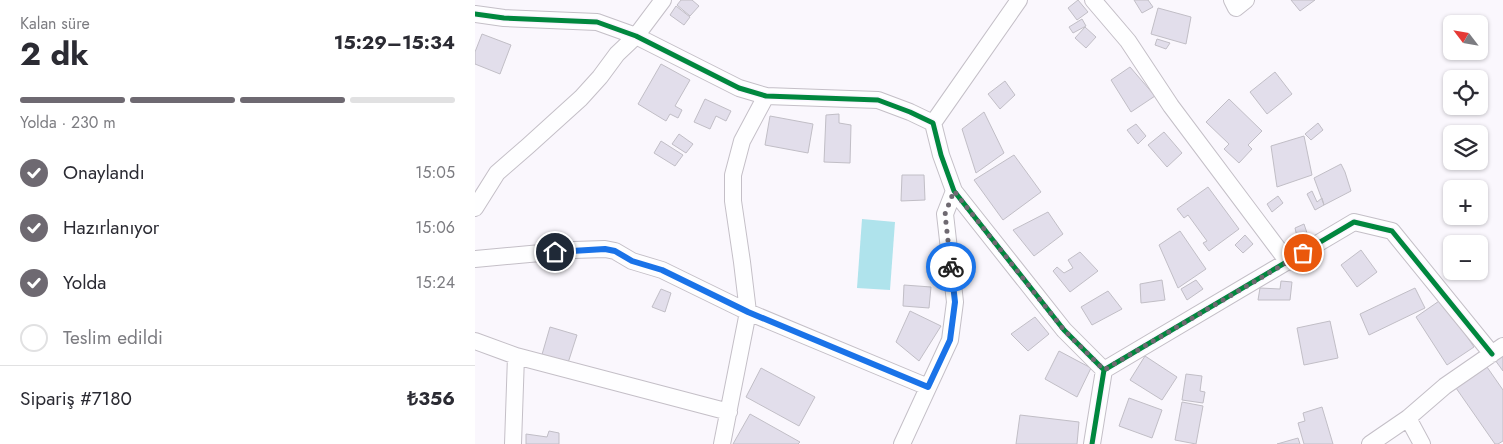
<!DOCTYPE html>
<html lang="tr">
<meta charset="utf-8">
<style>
:root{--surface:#fff;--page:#f2f2f3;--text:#2b2b33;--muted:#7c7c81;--line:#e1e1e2;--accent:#6e6971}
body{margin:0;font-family:Jost,sans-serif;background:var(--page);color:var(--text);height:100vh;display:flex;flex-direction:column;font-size:19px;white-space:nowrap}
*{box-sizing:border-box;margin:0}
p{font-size:16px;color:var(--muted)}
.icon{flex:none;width:28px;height:28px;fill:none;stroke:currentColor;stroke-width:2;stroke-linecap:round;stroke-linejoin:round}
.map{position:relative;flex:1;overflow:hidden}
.details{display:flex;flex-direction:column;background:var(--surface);width:475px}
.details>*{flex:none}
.needle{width:32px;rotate:301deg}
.buttons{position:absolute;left:968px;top:15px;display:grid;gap:10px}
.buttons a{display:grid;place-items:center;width:45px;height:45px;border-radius:8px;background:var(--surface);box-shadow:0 1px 4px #0004;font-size:25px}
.pin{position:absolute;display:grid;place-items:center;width:42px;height:42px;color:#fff;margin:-21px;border:2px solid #fff;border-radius:50%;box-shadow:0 1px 5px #0007}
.courier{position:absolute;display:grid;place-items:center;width:50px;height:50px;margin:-25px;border:4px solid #1a73e8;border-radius:50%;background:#fff;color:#222;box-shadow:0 1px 6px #0007}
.headline em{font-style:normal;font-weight:700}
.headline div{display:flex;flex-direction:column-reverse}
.headline{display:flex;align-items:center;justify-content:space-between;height:85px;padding:0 20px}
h1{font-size:32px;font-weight:700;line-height:38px}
.bar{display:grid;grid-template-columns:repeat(4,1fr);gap:8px 5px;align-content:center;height:60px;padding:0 20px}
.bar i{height:6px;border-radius:4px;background:var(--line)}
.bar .on{background:var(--accent)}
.bar p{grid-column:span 4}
.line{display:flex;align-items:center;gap:12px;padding:0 20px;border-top:1px solid var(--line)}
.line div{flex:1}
ol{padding:0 20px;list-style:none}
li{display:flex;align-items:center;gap:15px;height:55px}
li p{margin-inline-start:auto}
li .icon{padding:5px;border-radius:50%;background:var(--accent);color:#fff;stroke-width:4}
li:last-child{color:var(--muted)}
li i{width:28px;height:28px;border:2px solid var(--line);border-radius:50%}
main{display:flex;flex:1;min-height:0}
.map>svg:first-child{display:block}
.water{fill:#afe3ec}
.building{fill:#e2deeb;stroke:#c1bec6}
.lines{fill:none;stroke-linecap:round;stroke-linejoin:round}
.minor-casing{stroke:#c4bfc7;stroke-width:18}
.minor{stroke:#fefeff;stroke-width:16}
.cycleway-casing{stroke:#fbf5ff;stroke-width:8}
.cycleway{stroke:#00873e;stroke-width:5}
.done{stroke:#6e6971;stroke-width:5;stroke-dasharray:0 9}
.route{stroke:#1a73e8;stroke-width:6}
</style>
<main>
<section class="details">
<div class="headline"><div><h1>2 dk</h1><p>Kalan süre</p></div><em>15:29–15:34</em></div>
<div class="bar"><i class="on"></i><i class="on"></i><i class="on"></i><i></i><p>Yolda · 230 m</p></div>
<ol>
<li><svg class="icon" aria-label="check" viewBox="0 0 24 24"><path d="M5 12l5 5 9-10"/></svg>Onaylandı<p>15:05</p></li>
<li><svg class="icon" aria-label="check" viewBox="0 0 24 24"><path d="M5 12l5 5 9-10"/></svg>Hazırlanıyor<p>15:06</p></li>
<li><svg class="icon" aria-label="check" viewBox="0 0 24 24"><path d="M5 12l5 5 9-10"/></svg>Yolda<p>15:24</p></li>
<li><i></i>Teslim edildi</li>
</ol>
<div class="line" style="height:65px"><div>Sipariş #7180</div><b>₺356</b></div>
</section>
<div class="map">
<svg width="1028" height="444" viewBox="0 0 1028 444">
<rect width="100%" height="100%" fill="#faf7fd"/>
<path class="water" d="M387 219 420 222 415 290 382 288Z"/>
<path class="building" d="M206 0H217L224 6 215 16 202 5Z
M603 0 613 12 602 20 593 8Z
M659 0H673L678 7 667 13Z
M816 0H840L825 11Z
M201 6 215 17 209 25 195 15Z
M683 8 716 17 711 44 676 34Z
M607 19 611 26 598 33 594 27Z
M610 27 621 37 611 48 600 38Z
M7 34 36 45 25 74 0 64V52Z
M682 39 695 43 691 49 680 45Z
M186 64 215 80 200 106 207 110 203 118 195 114 191 121 163 104Z
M655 67 680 96 656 112 636 80Z
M800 72 817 94 792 114 775 92Z
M530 81 540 95 525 109 513 94Z
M230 99 256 111 251 121 241 116 235 129 219 122Z
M754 99 787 131 773 145 777 149 764 163 749 149 754 144 731 122Z
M509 112 529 153 501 173 487 129Z
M364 114V123L376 125 375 163 349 162 351 115Z
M295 116 338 124 333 153 290 145Z
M843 123 848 130 836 140 830 134Z
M661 124 671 136 663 144 652 130Z
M689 132 707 153 692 167 673 145Z
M204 134 218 144 211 153 197 144Z
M829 136 837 175 802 187 796 146Z
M186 141 208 155 200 166 179 153Z
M539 155 566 192 528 220 499 180Z
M866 164 870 172 876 191 849 205 839 178Z
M427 175H449L450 200 426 201Z
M733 187 764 229 734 251 728 243 732 241 713 215 709 218 702 209Z
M837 191 842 202 847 198 849 205 840 210 832 194Z
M803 196 808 203 797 212 792 204Z
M573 212 588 234 559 256 538 230Z
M829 224 833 236 823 241 820 228Z
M705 231 731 269 703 288 684 245Z
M770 235 778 244 768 253 760 245Z
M886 250 902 272 882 287 866 265Z
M605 252 623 271 595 292 578 271 582 267 589 273 598 268 593 260Z
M687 280 690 300 666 303 665 284Z
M721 280 728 289 712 300 706 289Z
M806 281 817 282 815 300H783L785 288 805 289Z
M429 285 456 287 454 308 428 306Z
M940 288 950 308 894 335 885 314Z
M186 289 196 293 190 312 177 307Z
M633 291 647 309 617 325 606 307Z
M967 299 999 347 972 365 941 317Z
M435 311 466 326 444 361 421 342Z
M560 317 574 334 553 351 536 334Z
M855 321 863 358 829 365 822 328Z
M75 327 102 335 92 366 66 358Z
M584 351 616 368 602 397 570 379Z
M1028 354V371L1020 360Z
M670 356 702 377 687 400 655 380Z
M1012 367 1028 390V441L1023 444H1020L981 388Z
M286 368 340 397 324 426 271 397Z
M711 374 727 376 725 391 730 392 728 403 707 400Z
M654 398 687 410 677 438 644 426Z
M707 402 728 406 721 444 700 440Z
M847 407 858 444H829L823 423 830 421 828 413Z
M275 414 325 442 323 444H258Z
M545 415 604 422 602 444H541Z
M74 431 84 433V444H51V434L72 437Z
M823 438 825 444H802Z"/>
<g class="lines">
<defs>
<path id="minor" d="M618 0 653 41 696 106 813 262
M757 0 761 8 771 0
M0 14 29 18 122 22 161 36 264 88 291 96 403 100 435 112 458 123 466 155 479 191 589 330 629 370 617 444
M458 123 544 0
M0 208 22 173 53 146 106 98 125 77 142 54 161 36 188 0
M0 259 98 250 130 249 140 251 157 261 187 270 273 312 453 387
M0 341 41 356 254 412
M629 370 879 222 917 231 1017 354
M933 418 947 444
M38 444 41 356
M247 444 273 312 267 262 258 201V175L267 141 291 96
M427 444 475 340 480 302 470 214 479 191
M895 444 933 418 970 386 1028 346"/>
</defs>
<use href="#minor" class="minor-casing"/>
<use href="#minor" class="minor"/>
<defs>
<path id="cycleway" d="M0 14 29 18 122 22 161 36 264 88 291 96 403 100 435 112 458 123 466 155 479 191 589 330 629 370 617 444
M629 370 879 222 917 231 1017 354"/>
</defs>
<use href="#cycleway" class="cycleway-casing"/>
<use href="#cycleway" class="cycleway"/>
</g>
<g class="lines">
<path class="done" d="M476 267 470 214 479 191 589 330 629 370 828 253"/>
<path class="route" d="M80 252 130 249 140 251 157 261 187 270 273 312 453 387 475 340 480 302 476 267"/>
</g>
</svg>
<div class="buttons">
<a><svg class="needle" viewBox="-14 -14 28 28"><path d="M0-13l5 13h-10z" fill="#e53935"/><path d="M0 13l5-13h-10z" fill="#7c7c81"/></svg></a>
<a><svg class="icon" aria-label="locate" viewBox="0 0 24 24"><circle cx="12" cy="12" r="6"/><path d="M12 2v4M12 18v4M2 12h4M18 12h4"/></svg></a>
<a><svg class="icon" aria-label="layers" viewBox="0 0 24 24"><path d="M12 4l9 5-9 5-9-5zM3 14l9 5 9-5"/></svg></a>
<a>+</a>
<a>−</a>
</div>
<div class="pin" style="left:828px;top:253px;background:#ea580c"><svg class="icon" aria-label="bag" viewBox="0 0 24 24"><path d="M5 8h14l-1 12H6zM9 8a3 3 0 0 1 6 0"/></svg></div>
<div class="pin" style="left:80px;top:252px;background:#1f2937"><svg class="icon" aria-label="home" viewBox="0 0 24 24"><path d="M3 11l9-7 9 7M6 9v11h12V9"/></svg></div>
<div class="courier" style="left:476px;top:267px"><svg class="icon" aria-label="bike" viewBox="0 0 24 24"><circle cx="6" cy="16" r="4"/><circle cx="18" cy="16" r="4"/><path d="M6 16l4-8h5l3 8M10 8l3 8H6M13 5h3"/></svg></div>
</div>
</main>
